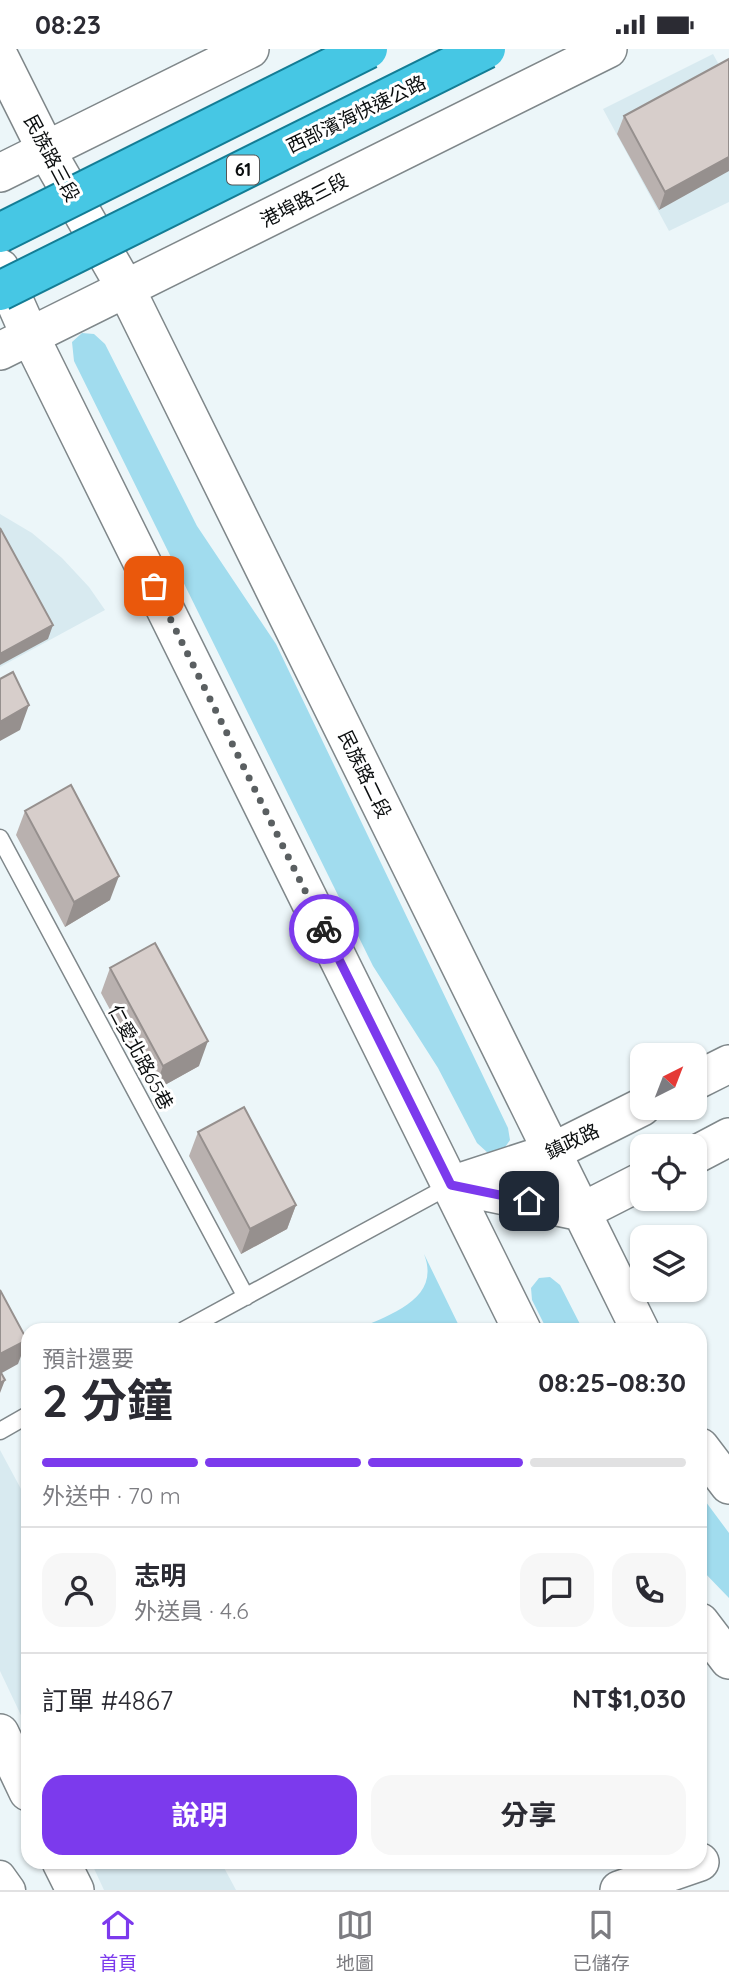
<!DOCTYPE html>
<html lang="zh-TW">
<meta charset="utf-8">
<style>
:root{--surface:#fff;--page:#f7f7f7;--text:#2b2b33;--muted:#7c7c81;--line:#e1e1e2;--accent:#7c3aed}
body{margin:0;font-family:Quicksand,"Noto Sans TC",sans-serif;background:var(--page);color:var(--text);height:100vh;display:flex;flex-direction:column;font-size:26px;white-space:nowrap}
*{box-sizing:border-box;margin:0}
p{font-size:23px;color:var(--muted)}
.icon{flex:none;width:38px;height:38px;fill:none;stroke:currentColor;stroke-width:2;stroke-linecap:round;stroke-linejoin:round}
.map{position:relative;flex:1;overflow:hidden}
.details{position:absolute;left:21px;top:1274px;width:686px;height:546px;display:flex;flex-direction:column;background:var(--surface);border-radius:21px;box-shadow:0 2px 5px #0004}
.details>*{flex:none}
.needle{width:46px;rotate:42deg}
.buttons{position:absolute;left:630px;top:994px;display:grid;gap:14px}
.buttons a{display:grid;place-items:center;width:77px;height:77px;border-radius:14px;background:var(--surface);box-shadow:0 2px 5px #0004;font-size:35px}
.pin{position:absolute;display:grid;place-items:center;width:60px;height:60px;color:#fff;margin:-30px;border-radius:14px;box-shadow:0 4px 10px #0006}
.courier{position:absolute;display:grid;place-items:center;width:70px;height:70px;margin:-35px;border:5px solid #7c3aed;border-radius:50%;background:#fff;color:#222;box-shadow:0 2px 9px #0007}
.head em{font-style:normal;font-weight:700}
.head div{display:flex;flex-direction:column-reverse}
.head{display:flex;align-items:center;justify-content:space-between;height:119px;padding:0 21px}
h1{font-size:46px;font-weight:700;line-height:52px}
.bar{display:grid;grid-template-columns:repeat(4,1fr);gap:10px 7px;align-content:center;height:84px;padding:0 21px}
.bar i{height:9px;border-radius:5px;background:var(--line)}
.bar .current{background:var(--accent)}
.bar p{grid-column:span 4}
.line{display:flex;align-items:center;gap:18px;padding:0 21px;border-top:2px solid var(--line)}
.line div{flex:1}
.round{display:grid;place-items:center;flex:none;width:74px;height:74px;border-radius:21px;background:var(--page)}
.cta{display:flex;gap:14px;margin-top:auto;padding:14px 21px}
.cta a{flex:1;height:80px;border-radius:21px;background:var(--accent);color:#fff;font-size:28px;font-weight:700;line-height:80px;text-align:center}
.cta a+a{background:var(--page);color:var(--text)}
.status{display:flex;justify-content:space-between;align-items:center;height:49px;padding:0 35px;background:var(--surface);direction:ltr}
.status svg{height:19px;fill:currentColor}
.tab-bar{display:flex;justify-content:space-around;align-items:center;height:98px;border-top:2px solid var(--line);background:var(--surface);font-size:19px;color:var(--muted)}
.tab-bar a{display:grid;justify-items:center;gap:4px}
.tab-bar .current{color:var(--accent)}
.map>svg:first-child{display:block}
.built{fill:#d8eaf0}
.green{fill:#a1dcee}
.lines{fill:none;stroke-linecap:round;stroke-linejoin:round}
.service-casing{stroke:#7f878a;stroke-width:19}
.minor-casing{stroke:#7f878a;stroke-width:33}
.tertiary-casing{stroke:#7f878a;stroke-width:40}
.service{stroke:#fff;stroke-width:16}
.minor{stroke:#fff;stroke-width:30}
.tertiary{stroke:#fff;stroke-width:37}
.trunk-bridge-casing{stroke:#137d95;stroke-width:42;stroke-linecap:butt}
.trunk-bridge{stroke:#46c7e4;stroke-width:38}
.wall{fill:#b9b1af}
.shaded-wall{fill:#96908e}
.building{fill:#d7cecb;stroke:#96908e;stroke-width:2}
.done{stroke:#5a5f61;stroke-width:7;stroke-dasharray:0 12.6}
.route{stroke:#7c3aed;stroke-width:9}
.labels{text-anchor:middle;stroke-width:6;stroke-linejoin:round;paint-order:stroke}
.shield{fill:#fff;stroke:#545657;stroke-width:2}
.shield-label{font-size:18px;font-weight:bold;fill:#0b0e0f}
.street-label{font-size:19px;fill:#0b0e0f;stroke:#fff}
</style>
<div class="status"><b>08:23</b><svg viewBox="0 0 49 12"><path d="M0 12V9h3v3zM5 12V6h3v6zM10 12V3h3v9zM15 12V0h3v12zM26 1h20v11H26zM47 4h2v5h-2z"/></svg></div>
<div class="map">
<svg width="729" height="1841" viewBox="0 0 729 1841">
<rect width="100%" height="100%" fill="#ecf6f9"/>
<path class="built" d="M713 5 729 34V153L669 182 603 60Z
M0 465 32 484 62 509 89 538 105 561 0 618Z
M0 1401 28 1453V1681L0 1622Z
M91 1813H221L236 1841H104Z"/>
<path class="green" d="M82 284 94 285 105 295 197 477 276 595 508 1079 510 1091 501 1104H488L477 1094 438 1019 373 917 74 312 72 293Z
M424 1205 461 1281H356C388 1266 442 1251 424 1205Z
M550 1228 560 1236 583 1281H547L532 1251 531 1239 539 1229Z
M700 1445 729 1484V1549L700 1519Z"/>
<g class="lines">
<defs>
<path id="service" d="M0 789 246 1248
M184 1281 451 1136
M0 1382 28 1366"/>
<path id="minor" d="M0 1827 10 1841"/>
<path id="tertiary" d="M0 9 46 101 126 240 640 1281
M0 124 250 0
M0 219 30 287 522 1281
M0 302 608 0
M695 1032 729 1015
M695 1106 729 1088
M451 1136 552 1103 642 1058
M452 1136 581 1163 642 1132
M700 1398 729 1436
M700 1573 729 1611
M0 1684 28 1743
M61 1813 75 1841
M619 1841 700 1813"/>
</defs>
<use href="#service" class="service-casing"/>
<use href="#minor" class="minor-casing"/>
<use href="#tertiary" class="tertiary-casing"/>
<use href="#service" class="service"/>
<use href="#minor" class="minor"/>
<use href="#tertiary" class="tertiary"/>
<defs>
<path id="trunk-bridge" d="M0 184 368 0
M0 242 486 0"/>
</defs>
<use href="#trunk-bridge" class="trunk-bridge-casing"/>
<use href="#trunk-bridge" class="trunk-bridge"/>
</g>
<path class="wall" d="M729 10 659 161 617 85 624 67Z
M25 762 110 851 65 878 16 786Z
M110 919 199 1017 154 1042 101 944Z
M198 1083 296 1156 287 1180 241 1205 189 1107Z"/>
<path class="shaded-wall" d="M729 108V122L659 161 665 143Z
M53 576 48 590 0 616V605Z
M29 656 20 681 0 692V673Z
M119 827 110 851 65 878 74 853Z
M208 992 199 1017 154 1042 163 1017Z
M296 1156 287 1180 241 1205 250 1180Z
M27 1291 18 1315 0 1325V1305Z
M5 1331 0 1344V1334Z"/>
<path class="building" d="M729 10V108L665 143 624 67Z
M0 479 53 576 0 605Z
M13 623 29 656 0 673V630Z
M71 736 119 827 74 853 25 762Z
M155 894 208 992 163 1017 110 919Z
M244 1058 296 1156 250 1180 198 1083Z
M0 1241 27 1291 0 1305Z
M0 1322 5 1331 0 1334Z"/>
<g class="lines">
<path class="done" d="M154 537 324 880"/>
<path class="route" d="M324 880 451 1136 529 1152"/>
</g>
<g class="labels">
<rect class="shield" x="227" y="106.5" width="32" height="29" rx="5"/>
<g class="shield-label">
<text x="243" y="127">61</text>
</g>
<g class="street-label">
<text transform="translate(356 65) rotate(-26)" y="7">西部濱海快速公路</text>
<text transform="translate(52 109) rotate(62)" y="7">民族路三段</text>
<text transform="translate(304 151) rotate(-27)" y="7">港埠路三段</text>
<text transform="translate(365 725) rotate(64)" y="7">民族路二段</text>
<text transform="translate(141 1008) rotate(62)" y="7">仁愛北路65巷</text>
<text transform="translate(572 1092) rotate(-25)" y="7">鎮政路</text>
</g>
</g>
</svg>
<div class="buttons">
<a><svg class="needle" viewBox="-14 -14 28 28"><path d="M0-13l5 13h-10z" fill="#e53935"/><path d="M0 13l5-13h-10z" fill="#7c7c81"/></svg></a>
<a><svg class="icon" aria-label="locate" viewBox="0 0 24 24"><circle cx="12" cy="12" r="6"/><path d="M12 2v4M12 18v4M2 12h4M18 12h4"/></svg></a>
<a><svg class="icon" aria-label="layers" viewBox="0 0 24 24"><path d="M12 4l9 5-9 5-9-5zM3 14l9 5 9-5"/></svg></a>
</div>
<div class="pin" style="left:154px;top:537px;background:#ea580c"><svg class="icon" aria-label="bag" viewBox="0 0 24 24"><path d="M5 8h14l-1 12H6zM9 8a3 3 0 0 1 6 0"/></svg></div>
<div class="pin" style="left:529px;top:1152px;background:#1f2937"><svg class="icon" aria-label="home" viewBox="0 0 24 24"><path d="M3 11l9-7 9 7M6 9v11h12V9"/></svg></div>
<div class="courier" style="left:324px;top:880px"><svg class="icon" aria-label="bike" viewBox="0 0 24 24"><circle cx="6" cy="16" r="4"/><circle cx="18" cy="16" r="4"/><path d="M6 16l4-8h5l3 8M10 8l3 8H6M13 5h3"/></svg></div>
<section class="details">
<div class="head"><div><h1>2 分鐘</h1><p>預計還要</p></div><em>08:25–08:30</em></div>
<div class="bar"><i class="current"></i><i class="current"></i><i class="current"></i><i></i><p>外送中 · 70 m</p></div>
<div class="line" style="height:126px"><a class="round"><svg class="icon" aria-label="person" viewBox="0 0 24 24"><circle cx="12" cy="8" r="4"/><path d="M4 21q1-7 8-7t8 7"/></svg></a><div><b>志明</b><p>外送員 · 4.6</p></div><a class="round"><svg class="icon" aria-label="chat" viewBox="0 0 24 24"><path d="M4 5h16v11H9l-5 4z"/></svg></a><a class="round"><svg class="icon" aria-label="phone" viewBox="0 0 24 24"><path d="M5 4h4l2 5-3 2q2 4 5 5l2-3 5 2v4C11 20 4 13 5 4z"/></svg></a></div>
<div class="line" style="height:91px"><div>訂單 #4867</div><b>NT$1,030</b></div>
<div class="cta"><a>說明</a><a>分享</a></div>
</section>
</div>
<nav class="tab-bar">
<a class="current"><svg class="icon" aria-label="home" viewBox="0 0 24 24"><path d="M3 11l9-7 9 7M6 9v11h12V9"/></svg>首頁</a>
<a><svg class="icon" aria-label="map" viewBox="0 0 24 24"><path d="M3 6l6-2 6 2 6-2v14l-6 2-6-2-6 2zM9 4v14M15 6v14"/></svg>地圖</a>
<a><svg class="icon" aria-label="saved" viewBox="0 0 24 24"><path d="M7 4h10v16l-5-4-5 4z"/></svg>已儲存</a>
</nav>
